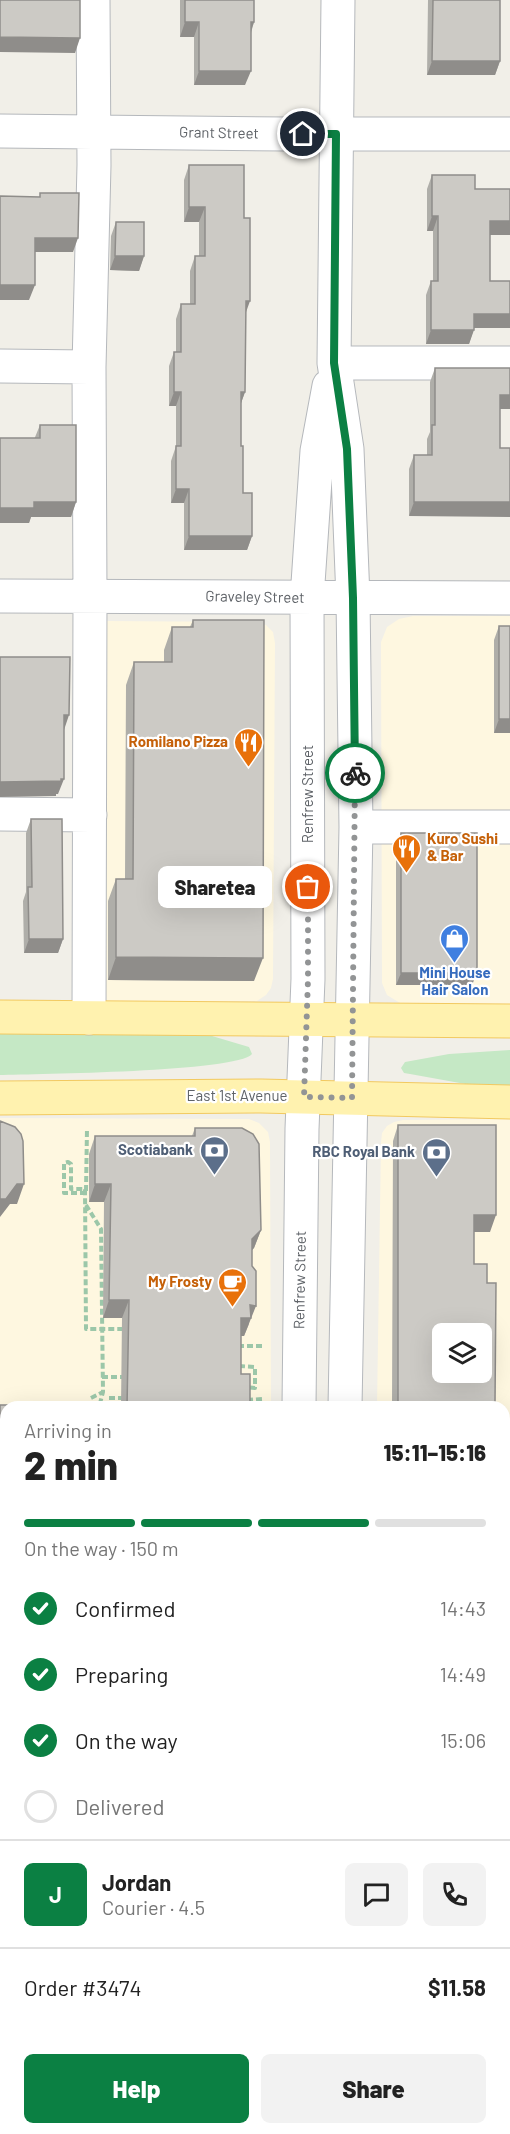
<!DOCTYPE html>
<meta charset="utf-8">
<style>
:root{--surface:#fff;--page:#f2f2f2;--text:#222;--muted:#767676;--line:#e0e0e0;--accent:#0b8043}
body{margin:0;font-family:Barlow,sans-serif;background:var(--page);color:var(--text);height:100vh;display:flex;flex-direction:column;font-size:22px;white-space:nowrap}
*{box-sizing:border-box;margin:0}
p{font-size:20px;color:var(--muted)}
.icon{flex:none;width:33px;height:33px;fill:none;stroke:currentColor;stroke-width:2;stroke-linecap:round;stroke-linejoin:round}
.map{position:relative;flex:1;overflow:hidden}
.panel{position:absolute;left:0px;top:1401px;width:510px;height:734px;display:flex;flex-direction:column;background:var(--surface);border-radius:18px 18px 0 0;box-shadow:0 6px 24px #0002}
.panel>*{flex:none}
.fabs{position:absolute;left:432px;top:1323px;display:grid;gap:12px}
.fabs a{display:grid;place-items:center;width:60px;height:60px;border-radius:9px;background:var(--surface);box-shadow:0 6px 24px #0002;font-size:30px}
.pin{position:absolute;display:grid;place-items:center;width:51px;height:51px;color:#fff;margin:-26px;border:3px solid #fff;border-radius:50%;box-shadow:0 2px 6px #0007}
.courier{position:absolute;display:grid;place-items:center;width:60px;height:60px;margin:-30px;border:4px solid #0b8043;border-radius:50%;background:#fff;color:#222;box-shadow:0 2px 8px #0007}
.bubble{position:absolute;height:42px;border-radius:9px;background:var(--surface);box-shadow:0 6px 24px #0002;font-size:20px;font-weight:800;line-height:42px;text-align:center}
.head em{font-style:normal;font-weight:800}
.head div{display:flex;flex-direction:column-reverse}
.head{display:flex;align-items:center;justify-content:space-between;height:102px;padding:0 24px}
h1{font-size:39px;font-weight:800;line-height:45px}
.bar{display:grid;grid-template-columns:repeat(4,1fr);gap:9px 6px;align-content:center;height:72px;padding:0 24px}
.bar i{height:8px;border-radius:4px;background:var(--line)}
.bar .on{background:var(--accent)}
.bar p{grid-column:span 4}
.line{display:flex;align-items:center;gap:15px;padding:0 24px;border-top:2px solid var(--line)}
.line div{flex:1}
.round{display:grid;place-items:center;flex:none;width:63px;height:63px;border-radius:9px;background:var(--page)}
ol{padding:0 24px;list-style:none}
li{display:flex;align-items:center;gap:18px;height:66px}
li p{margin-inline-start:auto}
li .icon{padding:6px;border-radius:50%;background:var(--accent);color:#fff;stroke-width:4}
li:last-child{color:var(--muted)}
li i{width:33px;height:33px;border:3px solid var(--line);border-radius:50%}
.action{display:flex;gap:12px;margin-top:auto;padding:12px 24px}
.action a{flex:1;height:69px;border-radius:9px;background:var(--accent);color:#fff;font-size:24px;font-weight:800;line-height:69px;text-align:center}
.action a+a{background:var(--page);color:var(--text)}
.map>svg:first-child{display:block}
.commercial{fill:#fef7e0;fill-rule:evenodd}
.green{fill:#c5e8c5}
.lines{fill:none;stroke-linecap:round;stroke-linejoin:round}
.minor-casing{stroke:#b5b8bc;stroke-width:35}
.major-casing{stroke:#f2c960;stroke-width:35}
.path{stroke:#9cc7a9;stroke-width:4;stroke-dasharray:6 3;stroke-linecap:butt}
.minor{stroke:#fff;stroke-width:33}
.major{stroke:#fff2af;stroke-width:33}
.wall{fill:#afaea9}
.shaded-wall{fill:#8f8d8a}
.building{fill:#cccac5;stroke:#8f8d8a;stroke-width:1.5;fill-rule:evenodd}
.done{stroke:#929495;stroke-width:6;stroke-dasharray:0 10.8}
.route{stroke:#0b8043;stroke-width:8}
.labels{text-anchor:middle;stroke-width:4.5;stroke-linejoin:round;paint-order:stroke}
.street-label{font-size:15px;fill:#5f6368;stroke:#fff}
.food-label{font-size:15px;font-weight:bold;fill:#c56008;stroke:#fff;text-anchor:end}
.shop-label{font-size:15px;font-weight:bold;fill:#366cbe;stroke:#fff}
.service-label{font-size:15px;font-weight:bold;fill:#4e5e75;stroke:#fff;text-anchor:end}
</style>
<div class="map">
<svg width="510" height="2134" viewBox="0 0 510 2134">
<rect width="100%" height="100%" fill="#f1efe8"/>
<path class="commercial" d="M413 616H510V1004L400 1003 387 995 382 983 381 642 387 627 399 619Z
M105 621 257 622 266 625 273 632 275 643 273 979 271 988 266 995 257 1001 105 1003Z
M0 1118 249 1119 259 1123 268 1132 270 1142 271 1407H6V1530H0Z
M510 1119V1534H504V1407H377L381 1143 382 1133 387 1126 394 1122 403 1120ZM442 1334H482V1372H442Z"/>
<path class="green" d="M0 1033H161L212 1036 249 1047 252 1054C237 1072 35 1074 0 1075Z
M510 1050V1087L471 1085 410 1074 404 1073 401 1068 405 1062 449 1054Z"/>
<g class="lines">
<defs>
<path id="minor" d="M338 0 334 363 347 449 353 598 356 827 345 1407
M0 131 286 134H510
M334 363H510
M0 366 89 367
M0 596 510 598
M0 814 90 815
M356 827H510
M89 1018 90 596 89 367 94 165 93 0
M299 1407 302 1129 308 979 307 598 317 451 329 386
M0 1554H6
M504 1556H510
M0 1780H6
M0 2006H6
M504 2010H510
M73 2128V2134
M315 2134V2128"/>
<path id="major" d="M0 1017 510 1021
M0 1098 261 1096 510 1102"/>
</defs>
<use href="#minor" class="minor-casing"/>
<use href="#major" class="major-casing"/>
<path class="path" d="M86 1191 87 1129
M86 1193H64V1163L68 1162 71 1164V1189H85L86 1329H127
M86 1205 101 1229 103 1392 99 1407
M240 1348V1346H262
M239 1366 255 1367V1388L246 1387
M102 1377H126
M91 1398 103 1392
M247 1400 262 1399
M109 1407V1398H126"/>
<use href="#minor" class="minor"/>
<use href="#major" class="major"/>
</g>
<path class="wall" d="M180 0H254V22L251 33 245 85H194V37H180Z
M428 0H500V61L495 75H427Z
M189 165 244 218 245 314V392L241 403V446L243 493 252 536 247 550H184V503H171V461L176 446V406H169V366L174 352H176V319L181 304H190V271L195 256H199V222H184V180Z
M432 175 475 189 510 235H490V281L510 328H474L469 344H426V295L431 281H433V231H427V189Z
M116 222 144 256 139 271 110 270 111 236Z
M435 368H510V409H500L409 516V469L414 455H427V439L430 432V382Z
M40 425 76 502 71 517H31L29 523H0Z
M193 620 254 981 108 980V901L116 879H125L126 685 134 662H164V650L172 627H190Z
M499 626 510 733H494V640Z
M31 819 63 939 58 953H24L23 901 26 892V833Z
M401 833 472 985H396V846Z
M398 1125 490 1232H474V1264L487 1283 495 1403 494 1407H392L393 1141Z
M195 1128 261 1230 254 1248 252 1250 249 1324 244 1336H241V1374L250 1407H121L122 1318H103L104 1202H89V1154L95 1136H192Z
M0 1405 6 1407V1478L3 1474H0Z
M417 2128H504L510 2134H417Z"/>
<path class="shaded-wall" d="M185 22H199L194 37H180Z
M251 22H254L249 37Z
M0 37 80 38 75 53 0 52Z
M432 61H500L495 75H427Z
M199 71H251L245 85H194Z
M189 207H205L199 222H184Z
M432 216H438L433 231H427Z
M490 221H510V235H485Z
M35 238H78L73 252H29Z
M115 256H144L139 271 110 270Z
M0 285H35L29 300H0Z
M246 301H250L245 315Z
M474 314H510V328H469Z
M431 330H474L469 344H426Z
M174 392H181L176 406H169Z
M241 392H245L240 406Z
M500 395H510V409H495Z
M176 489H189L184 503H171Z
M34 502H76L71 517H31L29 523H0V508Z
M414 502H510V517L409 516Z
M189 536H252L247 550H184Z
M64 715H69L64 730Z
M499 719H510V733H494Z
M61 779H64L58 794H56V796L0 797V782Z
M29 939H63L58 953H24Z
M116 957 263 958 254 981 108 980Z
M401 973H477L472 985H396Z
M17 1184H24L17 1204H10L0 1217V1199Z
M95 1184H111L104 1202H89Z
M474 1215H496L490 1232H469Z
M261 1230 254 1248 245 1257 252 1239Z
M109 1300H129L122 1318H103Z
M250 1305 256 1306 244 1336H235L241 1318Z
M479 1403H495L494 1407H477Z
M0 1459H6V1465L3 1474H0Z
M6 1748V1761L0 1762V1749Z
M0 1803H6V1817H0Z
M0 1915H6V1928H0Z
M504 1926H510V1950H504Z"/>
<path class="building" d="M0 0H80V38L0 37Z
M185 0H254V22H251V71H199V22H185Z
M433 0H500V61H432Z
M189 165H244V218H250V301H246L245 392H241V446H243V493H252V536H189V489H176V446H181V392H174V352H181V304H195V256H205V207H189Z
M432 175H475V189H510V221H490V281H510V314H474V330H431V281H438V216H432Z
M40 193H79L78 238H35V285H0V196L40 197Z
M116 222H144V256H115Z
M435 368H510V395H500V448H510V502H414V455H432V425H435Z
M40 425H76V502H34V508H0V438H40Z
M193 620H264L263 958 116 957V879H133L134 662H172V627H193Z
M499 626H510V719H499Z
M0 657H70L69 715H64V779H61V781L0 782Z
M31 819H62L63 939H29L28 887H32Z
M401 833H477V973H401Z
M0 1121 15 1127 21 1134 23 1141 24 1184H17L6 1199H0Z
M398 1125H496V1215H474V1264H487V1283H496L495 1403H479V1407H398ZM442 1334H482V1372H442Z
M195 1128H242L253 1134 259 1144 261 1230 252 1239V1266L256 1271V1306L250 1305 251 1318H241V1374H250V1407H127L129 1300H109L111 1184H95V1136H195Z
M0 1405H53V1407H6V1459H0Z
M504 1580H510V1926H504Z
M0 1624H6V1748L0 1749Z
M0 1783 6 1784V1803H0Z
M0 1860H6V1915H0Z
M504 2058H510V2134H422V2128H504Z
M0 2072H6V2128H62L67 2134H0Z
M95 2128H225V2134H89Z"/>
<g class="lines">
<path class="done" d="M308 887V979L304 1097 352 1098 355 773"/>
<path class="route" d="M303 134H336L334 363 347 449 353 598 355 773"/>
</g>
<defs>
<symbol id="restaurant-pin" viewBox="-11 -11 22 30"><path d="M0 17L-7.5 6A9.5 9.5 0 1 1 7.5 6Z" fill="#e8710a" stroke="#fff"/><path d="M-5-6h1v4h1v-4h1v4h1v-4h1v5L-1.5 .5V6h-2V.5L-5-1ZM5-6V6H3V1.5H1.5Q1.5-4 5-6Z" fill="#fff"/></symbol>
<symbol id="shop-pin" viewBox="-11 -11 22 30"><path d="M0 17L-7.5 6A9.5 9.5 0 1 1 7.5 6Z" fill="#3f7fe0" stroke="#fff"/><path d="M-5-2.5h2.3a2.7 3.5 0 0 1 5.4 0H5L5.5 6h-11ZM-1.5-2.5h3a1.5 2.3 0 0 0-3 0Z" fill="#fff"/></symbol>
<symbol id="bank-pin" viewBox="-11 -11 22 30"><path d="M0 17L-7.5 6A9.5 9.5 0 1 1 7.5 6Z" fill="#5c6f8a" stroke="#fff"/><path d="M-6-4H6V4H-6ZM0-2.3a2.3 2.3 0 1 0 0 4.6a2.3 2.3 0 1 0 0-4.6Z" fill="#fff"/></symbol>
<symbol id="cafe-pin" viewBox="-11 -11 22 30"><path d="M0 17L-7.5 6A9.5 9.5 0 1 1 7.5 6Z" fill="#e8710a" stroke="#fff"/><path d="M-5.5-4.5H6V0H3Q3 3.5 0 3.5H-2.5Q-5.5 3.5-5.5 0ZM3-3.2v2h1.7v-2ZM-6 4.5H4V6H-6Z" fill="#fff"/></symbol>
</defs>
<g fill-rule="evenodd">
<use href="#restaurant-pin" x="232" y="726" width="33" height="45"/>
<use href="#restaurant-pin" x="390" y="832" width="33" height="45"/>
<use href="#shop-pin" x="438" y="922" width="33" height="45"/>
<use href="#bank-pin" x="198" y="1134" width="33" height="45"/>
<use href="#bank-pin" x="420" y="1136" width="33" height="45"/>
<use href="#cafe-pin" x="216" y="1266" width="33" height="45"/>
</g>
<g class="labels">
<g class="street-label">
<text transform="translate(219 133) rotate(1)" y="5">Grant Street</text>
<text transform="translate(255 597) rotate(1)" y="5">Graveley Street</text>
<text transform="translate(308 794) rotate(-90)" y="5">Renfrew Street</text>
<text x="237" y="1101">East 1st Avenue</text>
<text transform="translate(300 1280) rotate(-89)" y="5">Renfrew Street</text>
</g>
<g class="food-label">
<text x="228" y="747">Romilano Pizza</text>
<text x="427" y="844" text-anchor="start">Kuro Sushi<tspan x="427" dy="17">&amp; Bar</tspan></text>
<text x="212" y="1287">My Frosty</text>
</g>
<g class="shop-label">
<text x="455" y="978">Mini House<tspan x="455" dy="17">Hair Salon</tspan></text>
</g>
<g class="service-label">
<text x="193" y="1155">Scotiabank</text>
<text x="415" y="1157">RBC Royal Bank</text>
</g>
</g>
</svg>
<div class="fabs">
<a><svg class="icon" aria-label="layers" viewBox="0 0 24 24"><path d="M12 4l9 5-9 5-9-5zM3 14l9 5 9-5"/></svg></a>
</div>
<div class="pin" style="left:308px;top:887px;background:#ea580c"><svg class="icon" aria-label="bag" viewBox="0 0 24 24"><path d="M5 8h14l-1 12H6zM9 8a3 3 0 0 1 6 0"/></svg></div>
<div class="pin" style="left:303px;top:134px;background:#1f2937"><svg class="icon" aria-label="home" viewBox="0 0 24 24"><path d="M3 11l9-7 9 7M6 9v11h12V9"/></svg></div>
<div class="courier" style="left:355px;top:773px"><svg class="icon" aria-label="bike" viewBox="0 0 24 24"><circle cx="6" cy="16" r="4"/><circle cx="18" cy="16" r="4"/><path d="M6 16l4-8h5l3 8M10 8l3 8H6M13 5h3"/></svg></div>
<div class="bubble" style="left:158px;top:866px;width:114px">Sharetea</div>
<section class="panel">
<div class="head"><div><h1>2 min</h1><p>Arriving in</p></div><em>15:11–15:16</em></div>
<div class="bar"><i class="on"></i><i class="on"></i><i class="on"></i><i></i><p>On the way · 150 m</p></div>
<ol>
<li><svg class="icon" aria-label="check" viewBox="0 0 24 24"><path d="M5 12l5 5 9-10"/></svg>Confirmed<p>14:43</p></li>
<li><svg class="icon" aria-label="check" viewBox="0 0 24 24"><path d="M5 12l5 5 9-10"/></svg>Preparing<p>14:49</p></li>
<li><svg class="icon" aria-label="check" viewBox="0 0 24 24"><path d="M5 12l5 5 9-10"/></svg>On the way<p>15:06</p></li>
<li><i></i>Delivered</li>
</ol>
<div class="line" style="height:108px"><b class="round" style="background:var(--accent);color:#fff">J</b><div><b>Jordan</b><p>Courier · 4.5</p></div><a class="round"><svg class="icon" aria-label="chat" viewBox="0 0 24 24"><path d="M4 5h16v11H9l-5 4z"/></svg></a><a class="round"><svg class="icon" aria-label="phone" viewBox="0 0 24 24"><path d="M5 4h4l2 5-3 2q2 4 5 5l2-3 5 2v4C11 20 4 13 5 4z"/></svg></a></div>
<div class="line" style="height:78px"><div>Order #3474</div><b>$11.58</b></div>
<div class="action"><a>Help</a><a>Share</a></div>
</section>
</div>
